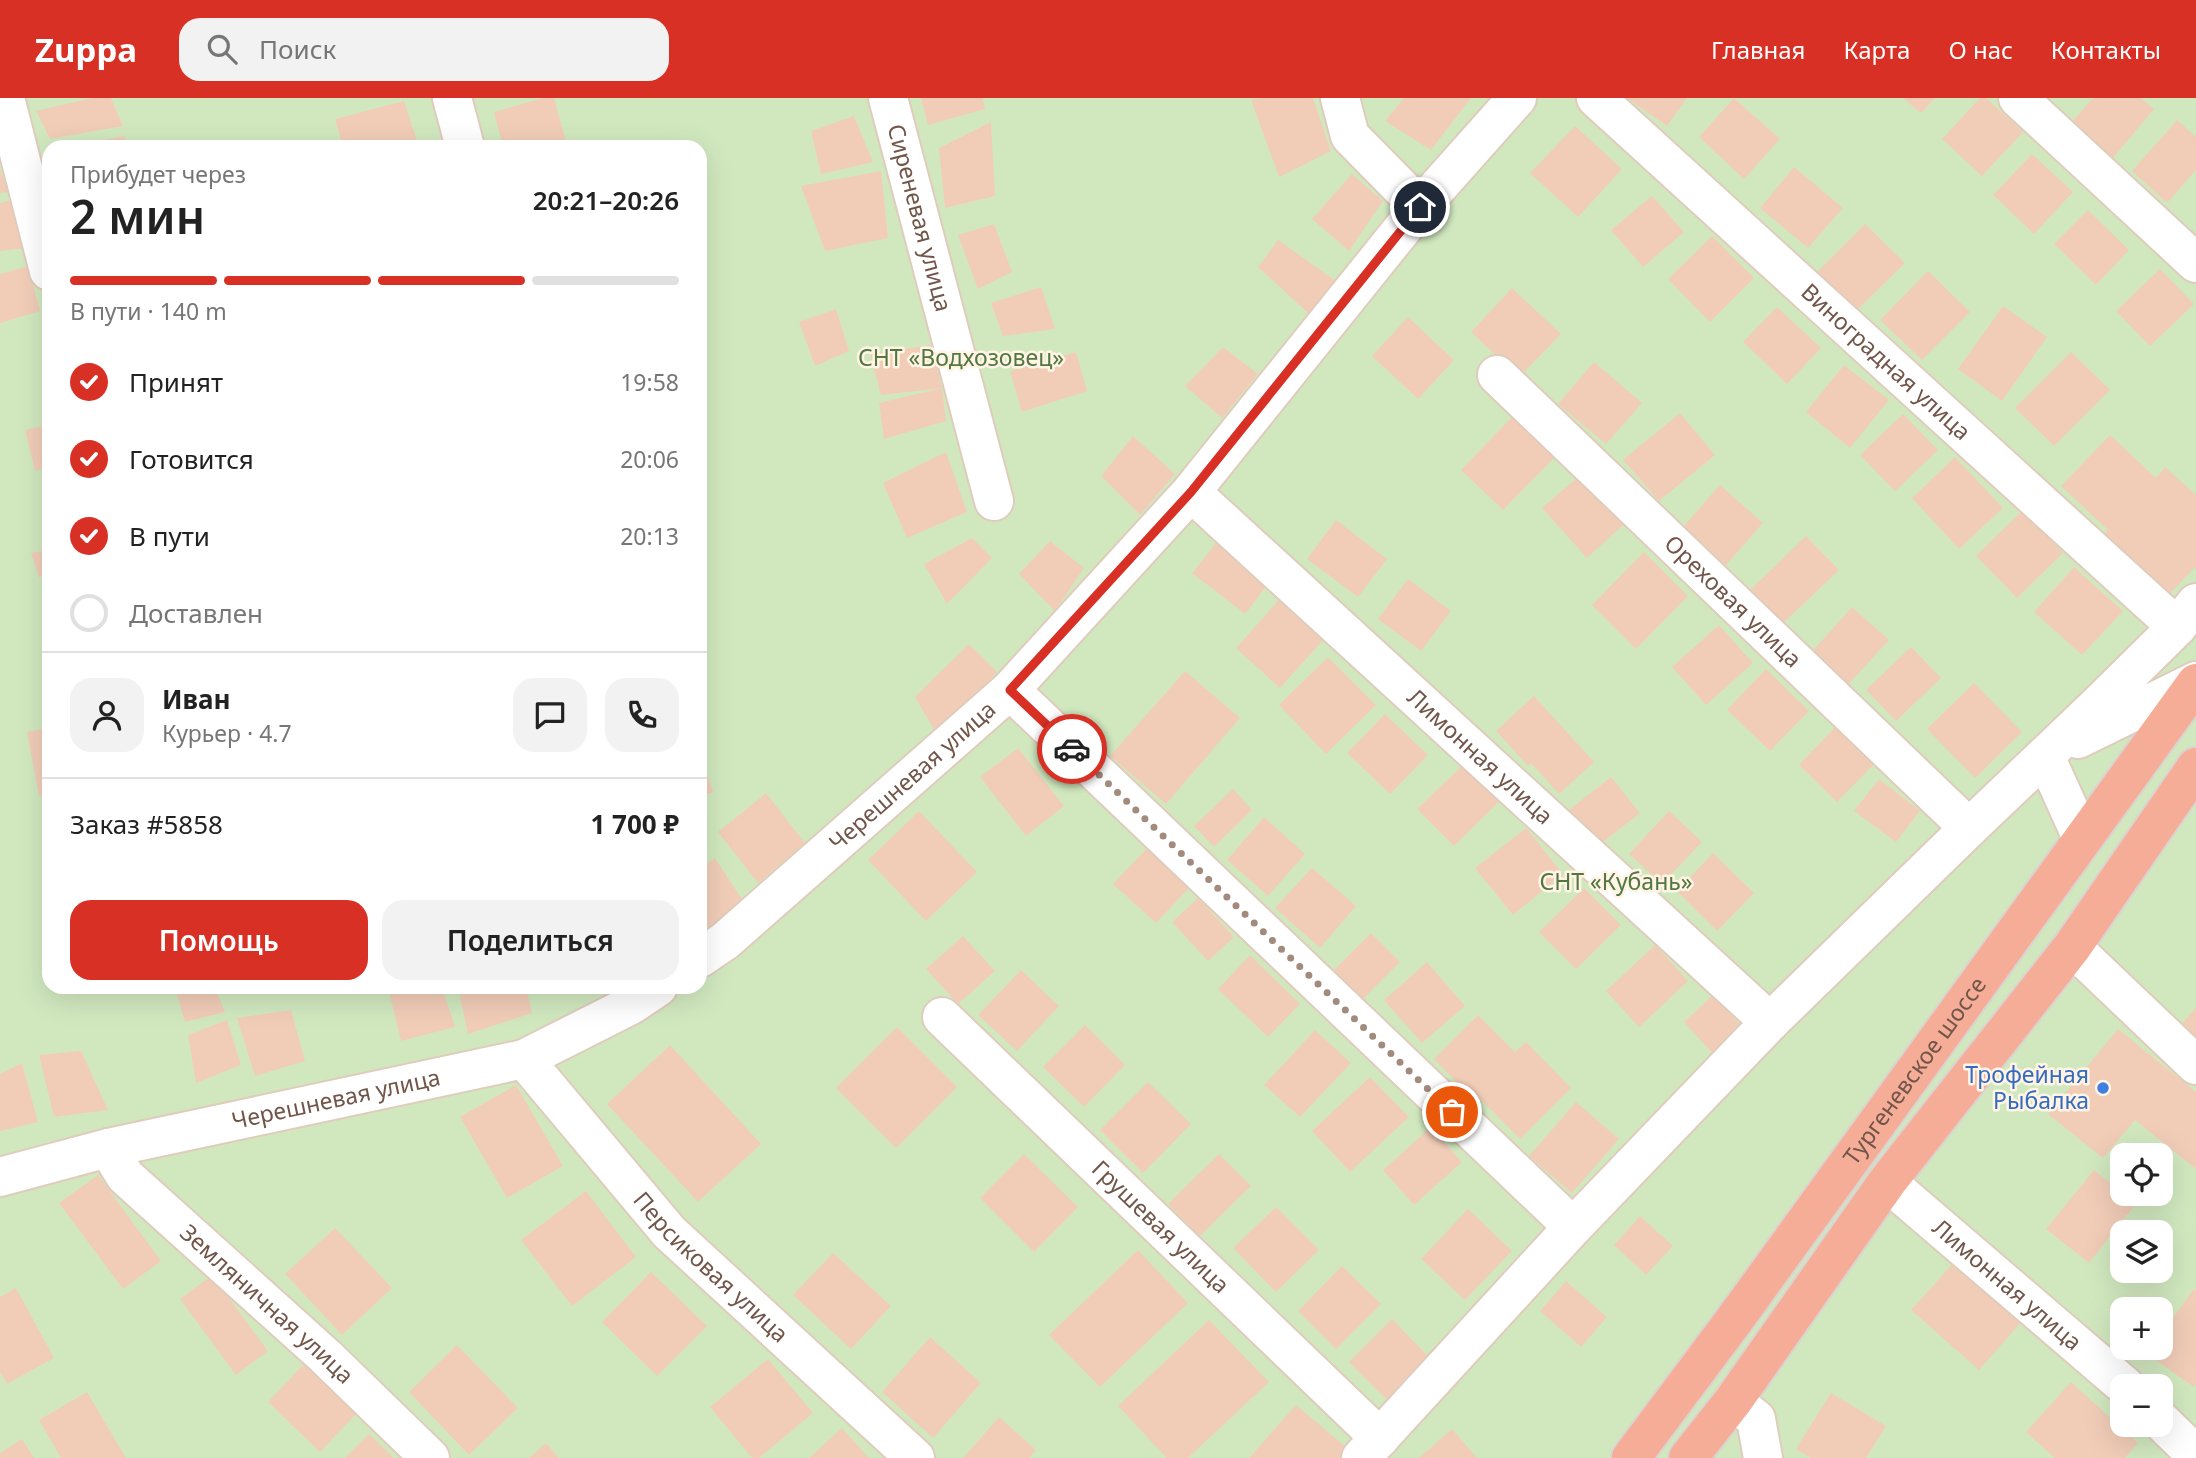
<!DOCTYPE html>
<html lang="ru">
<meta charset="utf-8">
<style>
:root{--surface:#fff;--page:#f2f2f2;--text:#222;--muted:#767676;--line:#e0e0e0;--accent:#d93025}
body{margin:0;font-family:"Noto Sans",sans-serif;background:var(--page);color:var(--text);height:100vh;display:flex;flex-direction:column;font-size:26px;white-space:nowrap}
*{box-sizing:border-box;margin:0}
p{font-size:23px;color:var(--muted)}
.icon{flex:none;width:38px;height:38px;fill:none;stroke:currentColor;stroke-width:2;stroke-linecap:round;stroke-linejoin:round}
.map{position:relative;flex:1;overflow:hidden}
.details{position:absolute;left:42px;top:42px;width:665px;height:854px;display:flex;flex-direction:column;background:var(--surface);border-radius:21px;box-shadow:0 7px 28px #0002}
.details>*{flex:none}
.buttons{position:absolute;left:2110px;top:1045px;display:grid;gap:14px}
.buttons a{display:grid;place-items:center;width:63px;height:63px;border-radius:14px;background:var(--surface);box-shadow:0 7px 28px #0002;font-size:35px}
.pin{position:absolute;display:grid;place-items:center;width:60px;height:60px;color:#fff;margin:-30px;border:4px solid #fff;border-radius:50%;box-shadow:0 2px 7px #0007}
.courier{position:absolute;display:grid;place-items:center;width:70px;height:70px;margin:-35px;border:5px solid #d93025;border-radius:50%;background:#fff;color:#222;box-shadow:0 2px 9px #0007}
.summary em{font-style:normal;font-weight:600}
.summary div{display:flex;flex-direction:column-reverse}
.summary{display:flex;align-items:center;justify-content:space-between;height:119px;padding:0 28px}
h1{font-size:46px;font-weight:600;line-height:52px}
.bar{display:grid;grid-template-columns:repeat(4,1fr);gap:10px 7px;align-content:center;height:84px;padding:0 28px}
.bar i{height:9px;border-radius:5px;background:var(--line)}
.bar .on{background:var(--accent)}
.bar p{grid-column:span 4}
.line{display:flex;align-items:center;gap:18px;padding:0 28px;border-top:2px solid var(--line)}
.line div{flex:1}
.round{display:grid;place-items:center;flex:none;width:74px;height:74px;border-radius:21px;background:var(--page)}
ol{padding:0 28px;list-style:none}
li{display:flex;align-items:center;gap:21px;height:77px}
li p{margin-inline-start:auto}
li .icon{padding:7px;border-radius:50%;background:var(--accent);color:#fff;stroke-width:4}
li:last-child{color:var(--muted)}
li i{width:38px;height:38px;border:4px solid var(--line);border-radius:50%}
.button{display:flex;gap:14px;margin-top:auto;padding:14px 28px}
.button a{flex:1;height:80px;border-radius:21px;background:var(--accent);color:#fff;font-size:28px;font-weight:600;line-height:80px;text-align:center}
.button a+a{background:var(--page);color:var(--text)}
header{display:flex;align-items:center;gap:42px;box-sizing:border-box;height:98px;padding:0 35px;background:var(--accent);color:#fff}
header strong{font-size:33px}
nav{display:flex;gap:38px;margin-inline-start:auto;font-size:24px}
.search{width:490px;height:63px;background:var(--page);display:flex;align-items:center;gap:18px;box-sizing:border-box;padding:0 24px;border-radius:21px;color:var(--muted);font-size:26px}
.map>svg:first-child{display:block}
.green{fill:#d1e8bf;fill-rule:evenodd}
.building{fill:#f1cdb8}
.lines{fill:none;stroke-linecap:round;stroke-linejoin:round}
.minor-casing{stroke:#dfccbc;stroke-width:42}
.highway-casing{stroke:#dad3cf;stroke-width:42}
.minor{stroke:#fff;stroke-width:38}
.highway{stroke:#f6ad97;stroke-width:38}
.done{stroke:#a28b7d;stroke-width:7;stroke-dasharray:0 12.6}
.route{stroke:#d93025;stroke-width:9}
.shop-dot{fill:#3f7fe0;stroke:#fff4e5;stroke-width:2.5}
.labels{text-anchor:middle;stroke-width:5;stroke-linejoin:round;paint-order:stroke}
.street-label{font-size:23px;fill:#715548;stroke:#fff4e5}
.park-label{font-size:23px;fill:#527840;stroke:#fff4e5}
.shop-label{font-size:23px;fill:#366cbe;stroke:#fff4e5;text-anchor:end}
</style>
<header>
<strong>Zuppa</strong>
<div class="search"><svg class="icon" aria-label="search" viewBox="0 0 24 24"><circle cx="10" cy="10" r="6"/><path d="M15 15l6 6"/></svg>Поиск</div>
<nav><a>Главная</a><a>Карта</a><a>О нас</a><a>Контакты</a></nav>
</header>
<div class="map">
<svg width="2196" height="1360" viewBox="0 0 2196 1360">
<rect width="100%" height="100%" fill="#fcf0e0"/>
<path class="green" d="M0 0H2196V1360H0ZM49 49H700V889H49ZM2123 1057H2161V1096H2123ZM2123 1134H2161V1172H2123ZM2123 1211H2161V1250H2123ZM2123 1288H2161V1326H2123Z"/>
<path class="building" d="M92 0H111L123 28 50 41 36 13Z
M543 0H554L567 47 556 49H503L494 14Z
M921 0H983L985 11 928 27Z
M1261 0H1313L1331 53 1279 79 1251 2Z
M1404 0H1471L1431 52 1385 23Z
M1627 0H1687L1667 28Z
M1734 0 1780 41 1744 81 1699 39Z
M1903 0H1935L1921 15Z
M1980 0H1986L2023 34 1982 78 1942 41Z
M2093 0H2141L2154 11 2112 61 2070 26Z
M404 3 417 43 400 49H343L335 21Z
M854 18 873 64 821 76 811 33Z
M2177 22 2196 39V72L2167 105 2132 73Z
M991 24 995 98 945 110 939 50Z
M1575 28 1622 71 1578 119 1530 75Z
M125 38 126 49H71V48Z
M2032 56 2073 94 2034 136 1993 97Z
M1794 69 1843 110 1808 150 1760 110Z
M0 71 8 94 0 95Z
M881 73 888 140 825 153 801 88Z
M1352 76 1383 103 1349 153 1312 121Z
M1652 98 1684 134 1643 169 1611 132Z
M14 101 27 150 0 153V105Z
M2088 112 2129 152 2096 187 2054 146Z
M994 126 1012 174 978 191 958 137Z
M1865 126 1905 165 1854 215 1815 176Z
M1712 138 1754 180 1710 224 1668 181Z
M1278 142 1340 186 1309 216 1258 169Z
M28 168 40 213 0 225V176Z
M2160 171 2194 206 2150 248 2116 213Z
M1928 173 1970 214 1922 262 1880 222Z
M1041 189 1055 231 1003 238 991 205Z
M1512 190 1561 236 1519 279 1471 234Z
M2003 208 2047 239 2002 303 1958 271Z
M1777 209 1821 250 1787 286 1743 244Z
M836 211 849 253 815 268 799 224Z
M1408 219 1454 262 1418 301 1372 258Z
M931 247 942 290 946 323 884 341 879 305 942 290 881 297 870 256Z
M1223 249 1258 276 1222 320 1185 288Z
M1076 254 1087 293 1022 314 1010 273Z
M2071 254 2110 292 2054 348 2015 310Z
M1594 264 1642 305 1606 346 1558 306Z
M1844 267 1889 302 1850 350 1806 314Z
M1680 315 1715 357 1659 403 1623 362Z
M1903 316 1938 352 1895 393 1860 357Z
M1513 318 1555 359 1503 412 1461 372Z
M49 327V369L35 373 25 332Z
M2110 337 2156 380 2165 369 2196 397V468L2169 497 2103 437 2108 432 2061 388Z
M1133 338 1175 376 1140 417 1101 378Z
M946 354 967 414 907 440 883 385Z
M1955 359 2003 410 1959 451 1912 400Z
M1579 378 1623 427 1587 460 1542 410Z
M1720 387 1763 425 1726 467 1683 429Z
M2022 413 2063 455 2017 500 1976 458Z
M1336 422 1387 461 1358 499 1307 461Z
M1806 438 1839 472 1779 529 1746 496Z
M972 440 992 460 947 506 924 466Z
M1050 443 1084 470 1055 513 1019 476Z
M1216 445 1268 486 1245 516 1192 475Z
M49 452V478L39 479 31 455Z
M1644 454 1688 498 1636 551 1592 507Z
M2074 469 2123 513 2082 557 2034 514Z
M1408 481 1451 513 1421 553 1378 521Z
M1279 502 1324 541 1280 590 1236 550Z
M1852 509 1889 542 1845 590 1809 557Z
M1719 527 1753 565 1706 607 1672 569Z
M969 546 997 574 939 640 915 599Z
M1911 549 1941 580 1896 623 1866 592Z
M1328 559 1376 607 1326 656 1279 607Z
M1766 571 1809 613 1770 653 1727 612Z
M1185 573 1240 620 1166 706 1110 658Z
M1974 585 2022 634 1975 680 1927 631Z
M1534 598 1594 664 1559 696 1531 665 1528 668 1496 633Z
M1385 616 1428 657 1390 696 1347 655Z
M1838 626 1877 663 1837 704 1799 667Z
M49 630V695L39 698 27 634Z
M1018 650 1064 708 1026 738 980 679Z
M700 657 713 694 700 698Z
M1464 666 1500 703 1454 748 1417 711Z
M1611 679 1640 715 1598 748 1569 712Z
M1879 681 1920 713 1896 744 1854 713Z
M1233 691 1252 712 1214 749 1194 728Z
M766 695 805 745 758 785 718 734Z
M919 713 977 774 926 823 868 762Z
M1669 713 1702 744 1662 786 1629 756Z
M1264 719 1305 756 1268 798 1227 762Z
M1526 730 1563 776 1513 817 1475 770Z
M1147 750 1189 790 1156 825 1113 786Z
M1713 755 1754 795 1717 833 1677 793Z
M715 760 747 809 700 841V771Z
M1312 770 1356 808 1320 850 1275 810Z
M1584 790 1621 827 1576 871 1539 834Z
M1198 800 1234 839 1208 863 1172 824Z
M1371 835 1400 864 1363 901 1334 872Z
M963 838 995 873 958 906 926 871Z
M1655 847 1688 883 1639 929 1606 893Z
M1250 857 1300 906 1268 939 1218 891Z
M1427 864 1465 908 1422 945 1384 902Z
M1021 872 1059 908 1017 953 978 917Z
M175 889H215L225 914 185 924Z
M388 889H442L455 929 401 943Z
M458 889H526L532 915 468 936Z
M1713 897 1745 932 1716 959 1684 924Z
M2196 910V951L2176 932Z
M291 912 305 963 255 978 237 920Z
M1478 917 1515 954 1526 944 1571 990 1520 1041 1474 995 1470 998 1434 961Z
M227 922 241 967 196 985 188 937Z
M1085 927 1125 967 1084 1009 1043 969Z
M897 929 957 989 896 1050 836 990Z
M2118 931 2196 994V1071L2135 1022 2103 1060 2048 1016Z
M1315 932 1351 965 1300 1019 1264 987Z
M670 947 761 1046 698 1104 607 1006Z
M81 953 108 1012 54 1019 39 957Z
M22 965 38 1024 0 1033V976Z
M1370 979 1409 1019 1350 1074 1312 1033Z
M1148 984 1191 1026 1143 1075 1100 1032Z
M516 987 563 1068 507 1100 460 1019Z
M1576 1004 1619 1041 1572 1095 1529 1058Z
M1431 1029 1462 1064 1414 1107 1383 1072Z
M1024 1056 1078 1109 1034 1154 980 1100Z
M1219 1056 1251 1088 1200 1138 1168 1106Z
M2094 1072 2136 1106 2089 1165 2046 1131Z
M98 1077 161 1163 123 1191 59 1105Z
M586 1093 636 1159 572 1208 521 1142Z
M1276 1109 1319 1152 1276 1194 1233 1150Z
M1468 1111 1512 1153 1465 1202 1421 1161Z
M1640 1118 1673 1148 1646 1177 1614 1147Z
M335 1130 392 1190 342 1237 285 1176Z
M1138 1152 1188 1205 1100 1289 1049 1237Z
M833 1155 891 1208 851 1251 793 1197Z
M1956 1162 2023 1222 1979 1272 1911 1212Z
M1342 1168 1381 1206 1336 1251 1298 1213Z
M651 1174 707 1228 657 1278 602 1224Z
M212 1177 268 1253 236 1277 180 1201Z
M1566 1183 1607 1219 1581 1249 1540 1213Z
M16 1190 54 1260 7 1286 0 1274V1199Z
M2194 1191 2196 1192V1286L2194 1289 2147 1256 2151 1250H2161V1236Z
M1392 1221 1429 1259 1386 1301 1349 1264Z
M1209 1222 1269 1284 1188 1360H1167L1118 1308Z
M930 1239 981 1285 933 1340 882 1294Z
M457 1247 518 1310 469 1357 409 1294Z
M768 1261 813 1315 759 1360H752L710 1309Z
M304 1266 356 1316 320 1354 268 1304Z
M2071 1284 2138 1345 2125 1360H2055L2026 1334Z
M87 1294 126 1360H61L39 1322Z
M1831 1295 1886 1328 1866 1360H1811L1796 1351Z
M1296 1307 1347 1350 1339 1360H1249Z
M999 1319 1036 1352 1029 1360H963Z
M842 1330 869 1360H809Z
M1452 1331 1477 1360H1419Z
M369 1336 394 1360H345Z
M22 1341 34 1360H0V1355Z
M546 1345 559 1360H529Z"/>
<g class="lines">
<defs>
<g id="minor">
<path d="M5 0 49 173"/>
<path d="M452 0 465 49"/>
<path id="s1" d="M888 0 994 403"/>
<path d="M1340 0 1350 38 1420 109"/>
<path id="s2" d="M1596 0 2177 529"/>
<path d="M2018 0 2196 165"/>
<path id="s3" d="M1497 277 1969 730"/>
<path id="s4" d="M1191 394 1770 924"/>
<path d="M1010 592 1573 1129"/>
<path d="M2078 641 2196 583"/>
<path d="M2045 658 2082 740"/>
<path d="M2072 849 2196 967"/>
<path id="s5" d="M700 860 725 843 1010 592 1191 394 1420 109 1517 0"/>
<path id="s6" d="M942 919 1380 1340"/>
<path id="s7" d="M524 961 669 1134 915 1360"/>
<path id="s8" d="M108 1050 125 1078 325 1258 430 1360"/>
<path id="s9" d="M0 1079 108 1050 524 961 631 907 658 889"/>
<path id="s10" d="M1887 1084 2125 1288"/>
<path d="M1733 1303 1756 1321 1763 1360"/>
<path d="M2161 1323 2196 1357"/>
<path d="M1361 1360 1573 1129 1770 924 1969 730 2099 606 2177 529 2196 505"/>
</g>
<g id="highway">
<path id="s11" d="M1631 1360 1735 1221 2196 585"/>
<path d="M1688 1360 1733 1303 1887 1084 2072 849 2196 669"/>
</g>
</defs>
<use href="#minor" class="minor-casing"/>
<use href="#highway" class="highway-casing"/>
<use href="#minor" class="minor"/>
<use href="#highway" class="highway"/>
</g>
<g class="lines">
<path class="done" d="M1072 651 1452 1014"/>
<path class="route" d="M1072 651 1010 592 1191 394 1420 109"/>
</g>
<circle class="shop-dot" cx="2103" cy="990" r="7"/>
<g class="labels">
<g class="street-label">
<text dy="8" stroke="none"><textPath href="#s1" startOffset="124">Сиреневая улица</textPath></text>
<text dy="8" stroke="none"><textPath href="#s2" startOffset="392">Виноградная улица</textPath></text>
<text dy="8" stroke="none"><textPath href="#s3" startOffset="327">Ореховая улица</textPath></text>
<text dy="8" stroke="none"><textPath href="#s4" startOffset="392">Лимонная улица</textPath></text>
<text dy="8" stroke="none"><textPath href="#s5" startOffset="280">Черешневая улица</textPath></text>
<text dy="8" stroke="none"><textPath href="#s11" startOffset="480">Тургеневское шоссе</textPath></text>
<text dy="8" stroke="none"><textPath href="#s9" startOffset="345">Черешневая улица</textPath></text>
<text dy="8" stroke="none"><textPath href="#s6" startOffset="303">Грушевая улица</textPath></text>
<text dy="8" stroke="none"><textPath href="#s7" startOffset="280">Персиковая улица</textPath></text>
<text dy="8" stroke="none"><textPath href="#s10" startOffset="158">Лимонная улица</textPath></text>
<text dy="8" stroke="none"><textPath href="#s8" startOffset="224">Земляничная улица</textPath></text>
</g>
<g class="park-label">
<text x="961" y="268">СНТ «Водхозовец»</text>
<text x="1616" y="792">СНТ «Кубань»</text>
</g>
<g class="shop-label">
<text x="2089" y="985">Трофейная<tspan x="2089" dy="26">Рыбалка</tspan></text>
</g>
</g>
</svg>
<div class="buttons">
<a><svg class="icon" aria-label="locate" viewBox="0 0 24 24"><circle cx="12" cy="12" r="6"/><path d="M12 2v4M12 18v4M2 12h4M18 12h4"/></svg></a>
<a><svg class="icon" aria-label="layers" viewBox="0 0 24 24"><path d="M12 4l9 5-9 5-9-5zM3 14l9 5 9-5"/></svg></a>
<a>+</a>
<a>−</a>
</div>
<div class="pin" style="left:1452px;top:1014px;background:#ea580c"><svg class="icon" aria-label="bag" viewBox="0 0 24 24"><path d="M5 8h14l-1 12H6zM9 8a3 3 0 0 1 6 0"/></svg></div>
<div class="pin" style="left:1420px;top:109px;background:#1f2937"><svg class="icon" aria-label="home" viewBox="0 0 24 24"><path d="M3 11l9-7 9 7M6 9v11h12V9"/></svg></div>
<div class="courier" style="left:1072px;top:651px"><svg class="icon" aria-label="car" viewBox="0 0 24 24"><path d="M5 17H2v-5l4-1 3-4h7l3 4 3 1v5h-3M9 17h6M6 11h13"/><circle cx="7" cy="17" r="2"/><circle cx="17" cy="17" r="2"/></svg></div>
<section class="details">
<div class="summary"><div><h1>2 мин</h1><p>Прибудет через</p></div><em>20:21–20:26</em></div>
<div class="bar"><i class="on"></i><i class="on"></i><i class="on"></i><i></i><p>В пути · 140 m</p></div>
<ol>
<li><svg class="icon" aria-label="check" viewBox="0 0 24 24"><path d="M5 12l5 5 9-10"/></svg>Принят<p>19:58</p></li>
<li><svg class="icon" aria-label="check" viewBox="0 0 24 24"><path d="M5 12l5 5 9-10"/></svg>Готовится<p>20:06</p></li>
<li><svg class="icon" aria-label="check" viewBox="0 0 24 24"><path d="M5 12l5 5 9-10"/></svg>В пути<p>20:13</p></li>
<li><i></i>Доставлен</li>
</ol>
<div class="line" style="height:126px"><a class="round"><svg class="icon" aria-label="person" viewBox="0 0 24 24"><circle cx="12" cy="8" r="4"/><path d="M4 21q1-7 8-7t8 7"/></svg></a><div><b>Иван</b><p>Курьер · 4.7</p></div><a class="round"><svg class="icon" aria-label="chat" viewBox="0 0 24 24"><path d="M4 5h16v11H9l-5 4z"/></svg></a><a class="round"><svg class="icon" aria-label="phone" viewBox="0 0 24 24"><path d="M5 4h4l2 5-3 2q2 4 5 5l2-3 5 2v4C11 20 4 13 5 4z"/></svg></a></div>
<div class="line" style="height:91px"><div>Заказ #5858</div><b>1 700 ₽</b></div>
<div class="button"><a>Помощь</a><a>Поделиться</a></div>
</section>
</div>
